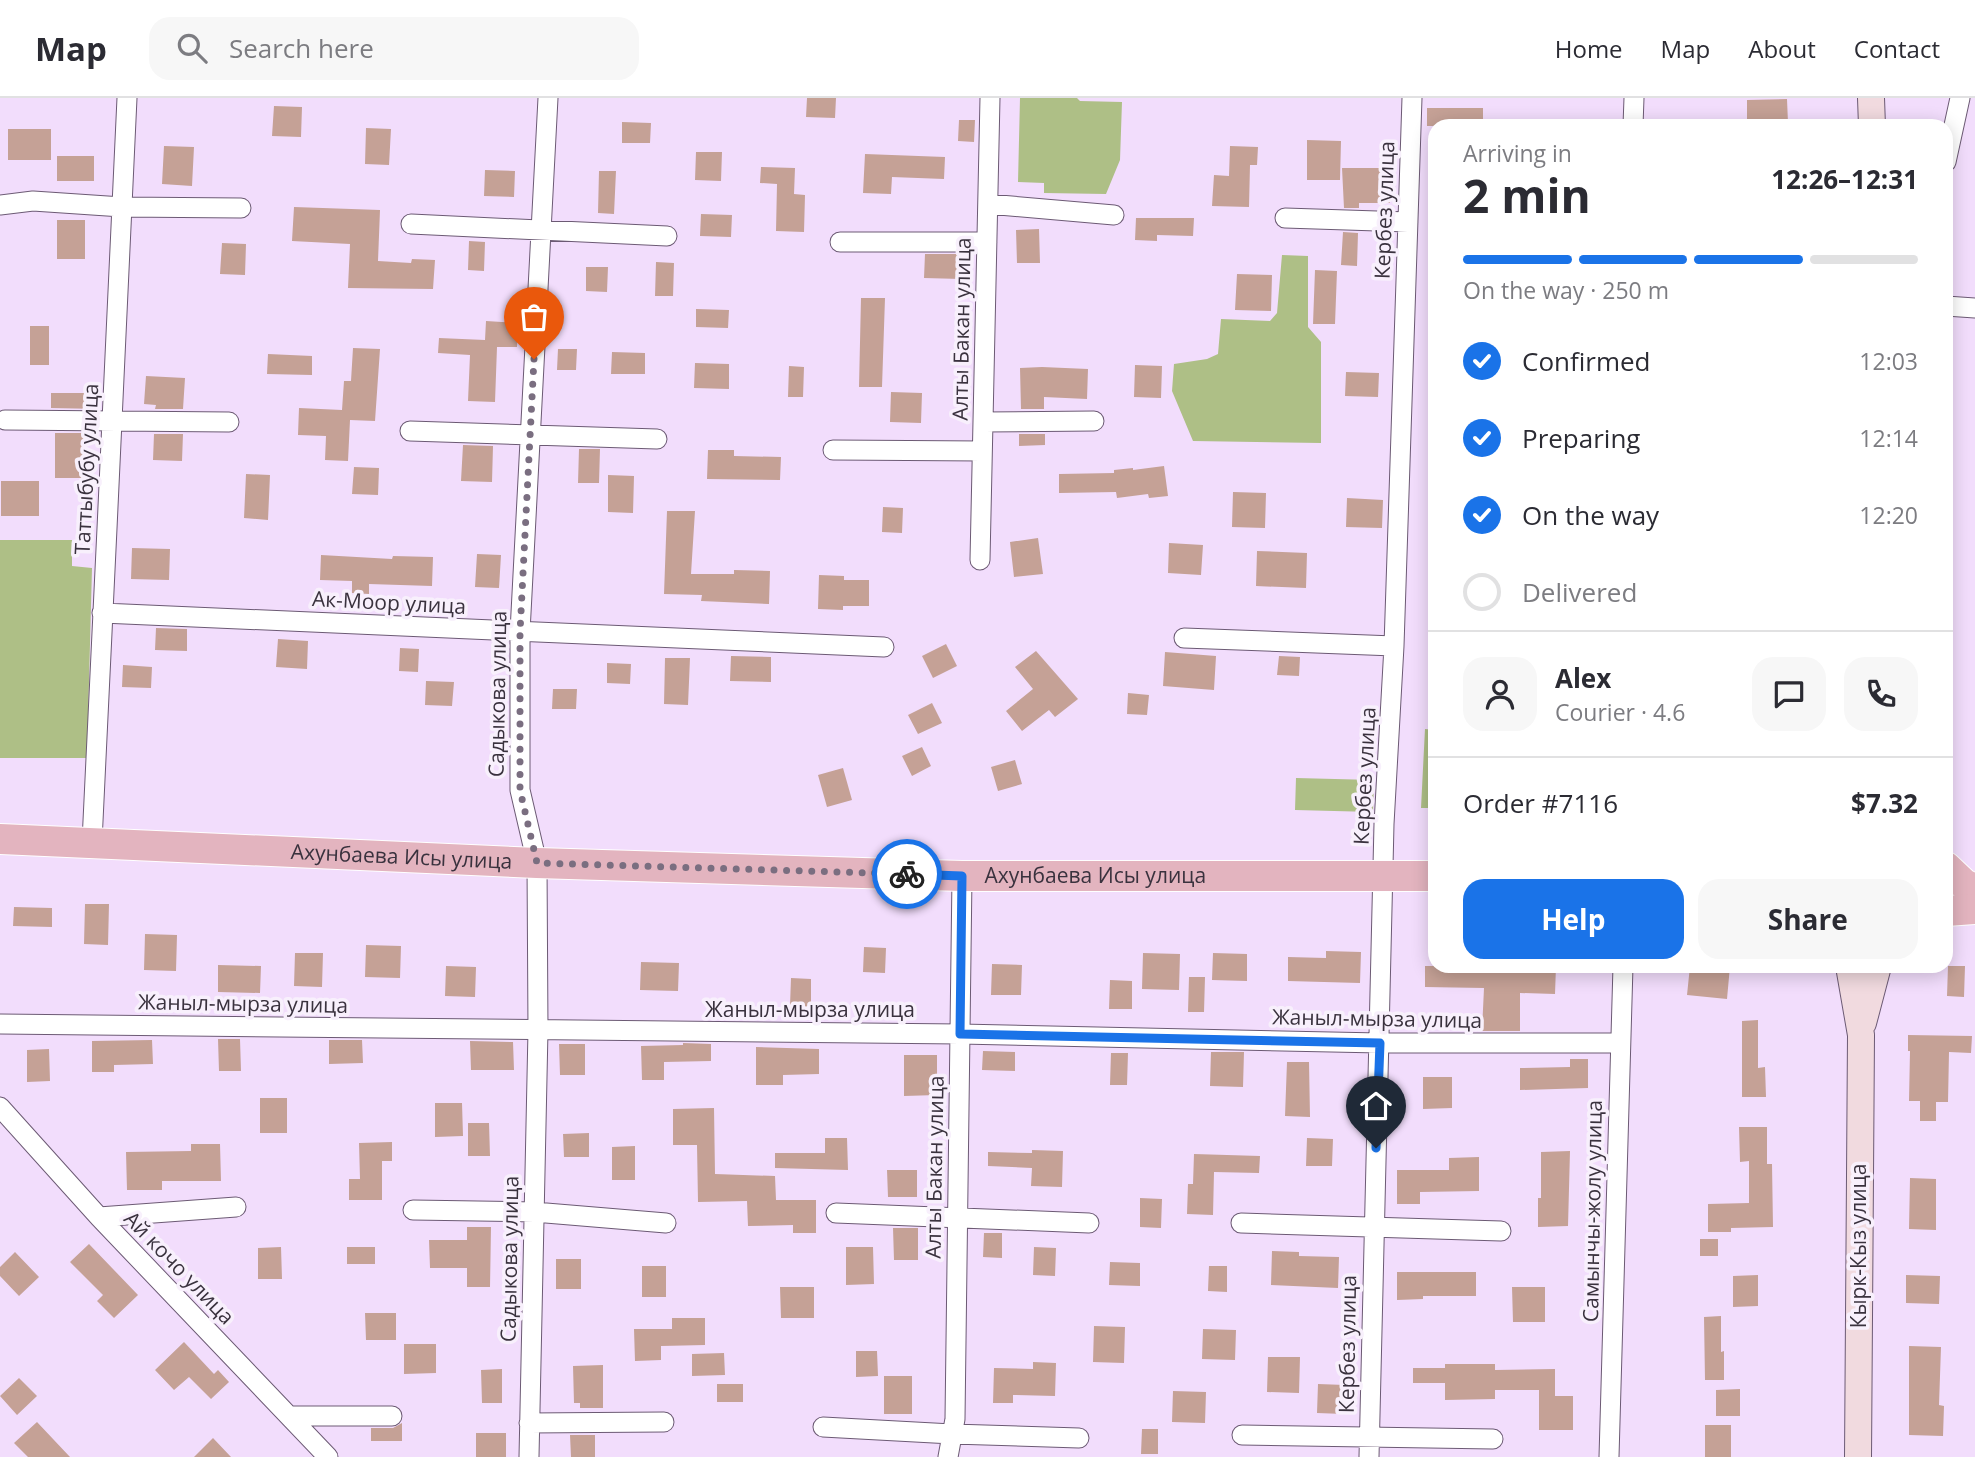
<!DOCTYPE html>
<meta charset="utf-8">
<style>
:root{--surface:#fff;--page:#f7f7f7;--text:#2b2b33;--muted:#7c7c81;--line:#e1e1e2;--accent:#1a73e8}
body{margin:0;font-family:"Open Sans",sans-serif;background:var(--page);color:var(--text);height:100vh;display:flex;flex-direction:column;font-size:26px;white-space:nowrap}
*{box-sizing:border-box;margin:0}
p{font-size:23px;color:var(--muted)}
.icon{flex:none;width:38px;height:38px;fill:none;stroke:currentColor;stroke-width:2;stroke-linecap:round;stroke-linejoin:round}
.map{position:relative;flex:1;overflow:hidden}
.panel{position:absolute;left:1428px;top:21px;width:525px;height:854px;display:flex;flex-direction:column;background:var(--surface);border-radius:21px;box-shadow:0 4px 18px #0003}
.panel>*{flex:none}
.pin{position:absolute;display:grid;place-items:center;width:60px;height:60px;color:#fff;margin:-72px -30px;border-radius:50% 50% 50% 0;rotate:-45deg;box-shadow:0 0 7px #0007}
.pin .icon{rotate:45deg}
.courier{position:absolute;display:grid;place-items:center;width:70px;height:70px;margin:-35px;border:5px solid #1a73e8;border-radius:50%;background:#fff;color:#222;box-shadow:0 2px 9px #0007}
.overview em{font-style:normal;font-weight:700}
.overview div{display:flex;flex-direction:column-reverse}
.overview{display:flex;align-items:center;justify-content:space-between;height:119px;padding:0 35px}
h1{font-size:46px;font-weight:700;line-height:52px}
.bar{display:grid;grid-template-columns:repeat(4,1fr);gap:10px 7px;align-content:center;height:84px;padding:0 35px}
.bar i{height:9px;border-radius:5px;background:var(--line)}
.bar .active{background:var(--accent)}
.bar p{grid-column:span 4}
.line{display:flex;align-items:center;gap:18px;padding:0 35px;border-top:2px solid var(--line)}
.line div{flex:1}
.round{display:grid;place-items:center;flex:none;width:74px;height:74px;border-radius:21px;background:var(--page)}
ol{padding:0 35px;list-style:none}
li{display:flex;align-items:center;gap:21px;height:77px}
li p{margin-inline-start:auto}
li .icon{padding:7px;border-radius:50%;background:var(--accent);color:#fff;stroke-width:4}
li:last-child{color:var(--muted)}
li i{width:38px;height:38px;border:4px solid var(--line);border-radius:50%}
.button{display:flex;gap:14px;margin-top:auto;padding:14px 35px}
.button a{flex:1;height:80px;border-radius:21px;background:var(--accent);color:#fff;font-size:28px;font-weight:700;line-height:80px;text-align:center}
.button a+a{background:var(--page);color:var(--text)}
header{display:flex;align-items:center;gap:42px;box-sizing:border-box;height:98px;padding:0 35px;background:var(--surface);border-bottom:2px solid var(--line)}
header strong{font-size:33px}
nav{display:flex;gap:38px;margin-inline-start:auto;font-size:24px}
.search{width:490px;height:63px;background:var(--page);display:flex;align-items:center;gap:18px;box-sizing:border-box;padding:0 24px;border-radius:21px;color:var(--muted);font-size:26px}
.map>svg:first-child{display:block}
.green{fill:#aebf86}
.building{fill:#c5a196}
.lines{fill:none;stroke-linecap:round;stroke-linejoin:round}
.street-casing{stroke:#6c5a74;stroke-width:21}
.secondary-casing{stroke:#6c5a74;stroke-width:28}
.primary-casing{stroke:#fff;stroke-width:32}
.street{stroke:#fff;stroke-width:19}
.secondary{stroke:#f1dadf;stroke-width:26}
.primary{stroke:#e3b4bf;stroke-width:30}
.done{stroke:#7a6e80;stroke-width:7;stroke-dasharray:0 12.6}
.route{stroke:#1a73e8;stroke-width:9}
.labels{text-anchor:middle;stroke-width:7;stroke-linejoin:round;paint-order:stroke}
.street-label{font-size:21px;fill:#3a323e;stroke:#f8f0fc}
</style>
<header>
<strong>Map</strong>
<div class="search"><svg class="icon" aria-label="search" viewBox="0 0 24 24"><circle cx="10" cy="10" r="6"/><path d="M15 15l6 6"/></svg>Search here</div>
<nav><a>Home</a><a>Map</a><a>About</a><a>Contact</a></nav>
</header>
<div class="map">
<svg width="1975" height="1359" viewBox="0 0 1975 1359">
<rect width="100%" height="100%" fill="#f2ddfc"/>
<path class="green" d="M1020 0H1077L1080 3 1122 4 1120 62 1106 96 1044 95V85L1018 84Z
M1282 157 1308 158V229L1321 244V345L1193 343 1172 293 1174 266 1207 261 1218 256 1221 221 1270 223 1277 215Z
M0 442H72V468L92 470 87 660H0Z
M1425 631 1435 632V710H1421Z
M1296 680 1374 682 1373 714 1295 712Z"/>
<path class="building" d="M807 0H836L835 20 806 19Z
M1787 1 1788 25 1747 26V2Z
M274 8 302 9 301 39 272 38Z
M1427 10H1483V28H1427Z
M959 22H975L974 44 958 43Z
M622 24 651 25 650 45H622Z
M366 30 391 31 389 67 365 66Z
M8 31H51V62H8Z
M1307 42 1341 43 1340 82H1307Z
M164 48 194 49 192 88 162 86Z
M1230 48 1258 49 1257 67H1250L1249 109 1212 108 1214 77 1229 78Z
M696 54H722L721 83 695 82Z
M865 56 945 59 944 81 892 79 891 96 863 95Z
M57 58H94V83H57Z
M761 69 795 70 794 96 805 97 804 134 776 133 777 86 760 85Z
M1342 70H1390V105H1359V110H1344Z
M485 72 515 73 514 99 484 98Z
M599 73H616L614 116 598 115Z
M294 109 380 112 378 163 411 165 412 161 435 162 433 191 348 190 350 146 292 143Z
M701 116 732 117 731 139 700 138Z
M1136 120H1194L1193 138 1157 137V143L1135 142Z
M57 122H85V161H57Z
M1039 131 1040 165H1017L1016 132Z
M1343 134 1358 135 1357 168 1341 167Z
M469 143 485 144 484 173 468 172Z
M222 145 246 146 245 177 220 176Z
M925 156H961V181L924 180Z
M656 164 674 165 673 198H655Z
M586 169H608L607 194 586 193Z
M1315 172 1337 173 1335 226H1313Z
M1237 176 1272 177 1271 213 1235 212Z
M861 200H885L882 289H859Z
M696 211 729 212 728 230 696 229Z
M486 223 518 225 517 249H497L495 304 468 303 470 257 438 255 439 240 485 242Z
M30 228H49V267H30Z
M353 250 380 251 375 323 350 322 348 363 325 362 326 338 298 337 299 310 342 312 344 283H351Z
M558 251H577L576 272H557Z
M612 254 645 255V276H611Z
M268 256 312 258V277L267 276Z
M695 265 729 266V291L694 290Z
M1135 267 1162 268 1161 300 1134 299Z
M789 268 804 269 803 299H788Z
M1042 269 1088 271 1087 301 1044 299V311H1021L1020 270Z
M1346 274 1379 275 1378 299 1345 298Z
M146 278 185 280 183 311H155L156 307 144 306Z
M891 294 922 295 921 325 890 324Z
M51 295H99V311L51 310Z
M55 335H84V380H55Z
M154 336H183L182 363 153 362Z
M1019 336H1045V347L1019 348Z
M463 347 493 348 492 384 461 383Z
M579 351H600L599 385H578Z
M708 352H734V358L781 359 780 382 707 381Z
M1164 368 1168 398 1149 400 1148 396 1117 400 1116 394 1059 395V376L1114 375V372L1133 370V372Z
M354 369 379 370 378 397 352 396Z
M246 376 270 377 268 422 244 420Z
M608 377 634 378 633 415 608 414Z
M1 383H39V418H1Z
M1233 394 1266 395 1265 430 1232 429Z
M1347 400 1383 402 1382 430 1346 429Z
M883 409 903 410 902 435 882 434Z
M667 413H695L691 476H734V472L770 473 769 506 701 503 702 497 664 496Z
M1038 440 1043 476 1014 479 1010 444Z
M1169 445 1203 447 1201 477 1168 475Z
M132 450 170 451 169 482 131 481Z
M1257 453 1307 455 1306 490 1256 488Z
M477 456 501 457 499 490 475 489Z
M321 457 392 461 393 458 433 459 432 488 369 486V496L352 495V483L320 482Z
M819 477 844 478V482H869V508H843V512L818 511Z
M156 530 187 531V553L155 552Z
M278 541 308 543 307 571 276 569Z
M946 546 957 568 933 580 922 558Z
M400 550 419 551 418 574 399 573Z
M1036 553 1078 601 1055 619 1049 612 1022 633 1006 613 1033 591 1015 569Z
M1165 554 1216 558 1214 592 1163 588Z
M731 558 771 559V584L730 583Z
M1279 558 1300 559 1299 578 1277 577Z
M665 560H690L688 607 664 606Z
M607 565 631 566 630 586 607 585Z
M123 567 152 569 151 590 122 589Z
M426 583 454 584 452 608 425 607Z
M553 591H577L576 611H552Z
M1128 595 1149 597 1147 617 1127 616Z
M932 605 942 625 918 636 908 617Z
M922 649 931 668 912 678 902 658Z
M1015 662 1022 686 998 693 991 669Z
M843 670 852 702 827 709 818 677Z
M85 806H109L108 847 84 846Z
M14 809 52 810V829L13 828Z
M145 836 177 837 176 873 144 872Z
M366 847 401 848 400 880 365 879Z
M864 849 886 850 885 875 863 874Z
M1326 853 1361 854 1360 885 1288 883V859L1326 860Z
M295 855H323L322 889 294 888Z
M1143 855 1180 856 1179 892 1142 891Z
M1213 855 1247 856V883L1212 882Z
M641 864 679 865 678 893 640 892Z
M992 866 1022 867 1021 897H991Z
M218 867 261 868 260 895 218 894Z
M446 868 476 869 475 899 445 898Z
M1425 868H1556L1555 896 1520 895V933H1482L1484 890 1425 889Z
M1690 868H1730L1727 901 1687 897Z
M1948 868H1965L1964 899 1947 898Z
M1189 879H1205L1204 914H1188Z
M791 880 811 881V909L790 908Z
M1110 882 1132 883V911H1109Z
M1758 922V970L1765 969 1766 999H1742V923Z
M1908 937 1972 938 1971 955 1949 954 1948 1004H1936V1023H1920V1003H1909L1910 953H1908Z
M218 941H240L241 973H219Z
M152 942 153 966 114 967V974H92V943Z
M329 942H362L363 965 329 966Z
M470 943 513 944 514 972H471Z
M683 945 711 946V963L664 964V982H642L641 948 683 947Z
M559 946H585V977H560Z
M756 949 819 951V976L783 977V987H756Z
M49 951 50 983 27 984V952Z
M983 953 1015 954V973L982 972Z
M1211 954H1244L1243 989 1210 988Z
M1111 955H1128L1127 987H1110Z
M904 957H937V997L904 998Z
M1570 961H1588V990L1520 992V970L1570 969Z
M1287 964H1309L1310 1019 1285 1018Z
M1423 979H1452V1010L1423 1011Z
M260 1000H287V1035H260Z
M435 1005H462L463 1038 435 1039Z
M714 1010 715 1076 775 1078 776 1102H816V1135H793V1127L748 1128 747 1103 698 1104 697 1047H673V1011Z
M468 1025H489L490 1058H468Z
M1739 1029H1767V1066H1772L1773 1129 1731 1130V1134H1708V1106L1749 1105V1063L1740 1064Z
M589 1035V1059H564L563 1036Z
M825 1040H847L848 1072 775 1070V1055H825Z
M1307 1040 1333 1041 1332 1068H1306Z
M392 1044V1063H382V1102H349V1081H360L359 1045Z
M191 1046H220L221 1083H162V1092H127L126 1054 191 1053Z
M635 1048V1082H612V1049Z
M1032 1052 1063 1053 1062 1089 1031 1088 1032 1070 988 1068V1054L1032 1055Z
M1570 1053 1568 1128 1538 1129V1100H1541V1054Z
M1194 1056 1260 1058 1259 1075 1214 1074 1213 1117 1187 1116 1188 1086H1193Z
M1479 1059V1093L1420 1094V1106H1397V1072H1449V1060Z
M887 1072H917V1099H888Z
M1910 1080 1936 1081V1132L1909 1131Z
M1140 1100 1162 1101 1161 1130 1140 1129Z
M467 1129H491L490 1189H467V1170H430L429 1142H467Z
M893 1130H918V1162H894Z
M984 1135H1002V1160L983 1159Z
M1700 1141H1718V1158H1700Z
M89 1146 138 1197 114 1220 97 1203 103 1197 70 1164Z
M281 1149 282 1181H258V1150Z
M347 1149H375V1166H347Z
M846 1149H873L874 1186 846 1187Z
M1034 1149 1056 1150 1055 1178 1033 1177Z
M1272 1153 1299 1154V1158L1339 1159 1338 1190 1271 1187Z
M15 1154 39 1179 19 1198 0 1178V1169Z
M556 1161H581V1191H556Z
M1110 1164 1140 1165V1188L1109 1187Z
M642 1168H666V1199H642Z
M1209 1168H1227V1194L1208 1193Z
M1397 1174H1476V1198H1423V1201L1397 1202Z
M1758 1177V1208L1733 1209V1178Z
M1906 1177 1940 1178 1939 1206 1906 1205Z
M780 1189H814V1220H781Z
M1512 1189H1545V1224H1513Z
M365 1215H396V1242H366Z
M1721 1218V1254L1724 1253V1282H1705L1704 1219Z
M672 1220H705V1247L661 1248V1262L635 1263 634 1231H672Z
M1094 1228 1125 1229 1124 1265 1093 1264Z
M1203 1231 1236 1232 1235 1262 1202 1261Z
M184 1244 214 1276 218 1272 229 1284 211 1301 189 1279 174 1292 155 1272Z
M404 1246H436V1275L404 1276Z
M1909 1248 1941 1249 1939 1307 1944 1308 1943 1338 1909 1337Z
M856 1253H877L878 1278 856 1279Z
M724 1255 725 1277 692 1278V1256Z
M1268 1259H1300L1299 1295 1267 1294Z
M1033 1264 1056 1265 1055 1298 1013 1297V1305H993L994 1270 1033 1271Z
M1445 1266H1495V1272L1555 1271V1298H1573V1332H1539V1292H1495V1301L1445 1302V1285H1413V1270H1445Z
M603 1267V1310H580V1305H574L573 1268Z
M502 1271V1305H482L481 1272Z
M884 1278H912V1316H884Z
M19 1280 37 1298 17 1317 0 1298Z
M717 1286H743V1304H717Z
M1318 1286 1345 1287 1344 1316 1317 1315Z
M1740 1291V1318H1716V1292Z
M1173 1293 1206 1294 1205 1325 1172 1324Z
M37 1324 70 1359H28L14 1345Z
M402 1325V1343H371V1330H393Z
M1705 1327H1731V1359H1705Z
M1142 1331H1158V1356H1141Z
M476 1335H506V1359H476Z
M570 1337H595V1359H571Z
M213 1340 231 1359H194Z"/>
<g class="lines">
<defs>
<path id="street" d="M1633 28 1634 0
M1946 64 1960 0
M988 106 1114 117
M0 107 33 103 122 109 241 110
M1285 120 1408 124
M411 126 667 138
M840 144H987
M1946 208 1975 210
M5 322 229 324
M983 324 1094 323
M410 333 657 341
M833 352 982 353
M980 462 990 0
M102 515 884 549
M1184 540 1394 548
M92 744C103 496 117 248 127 0
M0 926 960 936 1380 945H1619
M0 1009 99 1119 328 1359
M413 1112 534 1114 666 1125
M836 1115 1089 1125
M99 1119 236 1109
M1241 1125 1501 1133
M289 1318H392
M529 1325 664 1324
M823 1329 952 1336 1079 1340
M1242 1337 1493 1341
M529 1359 538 932 537 765 520 692V534L548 0
M948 1359 955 1321 962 778
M1369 1359 1384 726 1394 548 1412 0
M1609 1359 1623 868"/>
<path id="secondary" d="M1871 0 1872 28
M1849 868 1861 937 1858 1359
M1863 925 1878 868"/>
<g id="primary">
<path id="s1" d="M0 741 537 765 962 778H1435"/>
<path d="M1946 769 1964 786 1975 791"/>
<path d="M1946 813 1975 811"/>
</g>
</defs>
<use href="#street" class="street-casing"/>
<use href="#secondary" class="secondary-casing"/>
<use href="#primary" class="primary-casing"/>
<use href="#street" class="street"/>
<use href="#secondary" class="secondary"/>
<use href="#primary" class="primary"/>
</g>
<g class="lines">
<path class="done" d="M534 261 520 534V692L537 765 907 776"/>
<path class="route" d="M907 776 962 778 960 936 1380 945 1376 1050"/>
</g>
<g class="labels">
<g class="street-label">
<text transform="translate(1385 112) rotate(-88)" y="7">Кербез улица</text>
<text transform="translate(962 231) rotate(-89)" y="7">Алты Бакан улица</text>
<text transform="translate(87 371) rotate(-87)" y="7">Таттыбубу улица</text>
<text transform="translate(389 505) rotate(3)" y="7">Ак-Моор улица</text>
<text transform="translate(498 596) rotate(-89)" y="7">Садыкова улица</text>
<text transform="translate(1365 678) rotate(-87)" y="7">Кербез улица</text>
<text dy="7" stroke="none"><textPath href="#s1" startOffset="402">Ахунбаева Исы улица</textPath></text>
<text dy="7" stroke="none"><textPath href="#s1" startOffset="1096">Ахунбаева Исы улица</textPath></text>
<text transform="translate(243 906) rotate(1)" y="7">Жаныл-мырза улица</text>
<text x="810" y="919">Жаныл-мырза улица</text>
<text transform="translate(1377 921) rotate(1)" y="7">Жаныл-мырза улица</text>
<text transform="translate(935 1069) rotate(-89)" y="7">Алты Бакан улица</text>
<text transform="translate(1593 1113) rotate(-89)" y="7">Самынчы-жолу улица</text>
<text transform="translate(1859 1148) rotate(-90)" y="7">Кырк-Кыз улица</text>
<text transform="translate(510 1161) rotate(-89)" y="7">Садыкова улица</text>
<text transform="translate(179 1170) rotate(46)" y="7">Ай кочо улица</text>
<text transform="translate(1348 1246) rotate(-89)" y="7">Кербез улица</text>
</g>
</g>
</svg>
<div class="pin" style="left:534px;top:261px;background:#ea580c"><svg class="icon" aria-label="bag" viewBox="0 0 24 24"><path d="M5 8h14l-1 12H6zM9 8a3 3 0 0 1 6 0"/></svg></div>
<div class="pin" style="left:1376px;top:1050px;background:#1f2937"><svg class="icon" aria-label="home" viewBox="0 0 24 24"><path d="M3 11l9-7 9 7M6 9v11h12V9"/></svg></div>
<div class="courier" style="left:907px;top:776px"><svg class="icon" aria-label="bike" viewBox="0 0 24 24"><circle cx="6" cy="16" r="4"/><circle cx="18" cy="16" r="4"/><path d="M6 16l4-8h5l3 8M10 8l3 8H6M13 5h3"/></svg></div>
<section class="panel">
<div class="overview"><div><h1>2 min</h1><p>Arriving in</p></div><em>12:26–12:31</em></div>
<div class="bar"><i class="active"></i><i class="active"></i><i class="active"></i><i></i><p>On the way · 250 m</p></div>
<ol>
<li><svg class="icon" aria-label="check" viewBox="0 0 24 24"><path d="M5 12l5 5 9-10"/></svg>Confirmed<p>12:03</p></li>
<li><svg class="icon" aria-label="check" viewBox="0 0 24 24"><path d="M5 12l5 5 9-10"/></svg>Preparing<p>12:14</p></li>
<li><svg class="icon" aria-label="check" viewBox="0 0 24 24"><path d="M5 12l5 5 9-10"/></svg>On the way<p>12:20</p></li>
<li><i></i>Delivered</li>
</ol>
<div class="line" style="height:126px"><a class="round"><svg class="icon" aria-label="person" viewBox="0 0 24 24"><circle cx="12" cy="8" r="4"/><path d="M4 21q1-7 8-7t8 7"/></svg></a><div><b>Alex</b><p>Courier · 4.6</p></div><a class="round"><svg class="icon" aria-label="chat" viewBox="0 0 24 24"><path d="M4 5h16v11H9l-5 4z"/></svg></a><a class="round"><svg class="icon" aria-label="phone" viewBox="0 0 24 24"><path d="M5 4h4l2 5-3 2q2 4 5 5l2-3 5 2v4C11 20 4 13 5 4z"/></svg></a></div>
<div class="line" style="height:91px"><div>Order #7116</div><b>$7.32</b></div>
<div class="button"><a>Help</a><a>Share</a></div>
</section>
</div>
